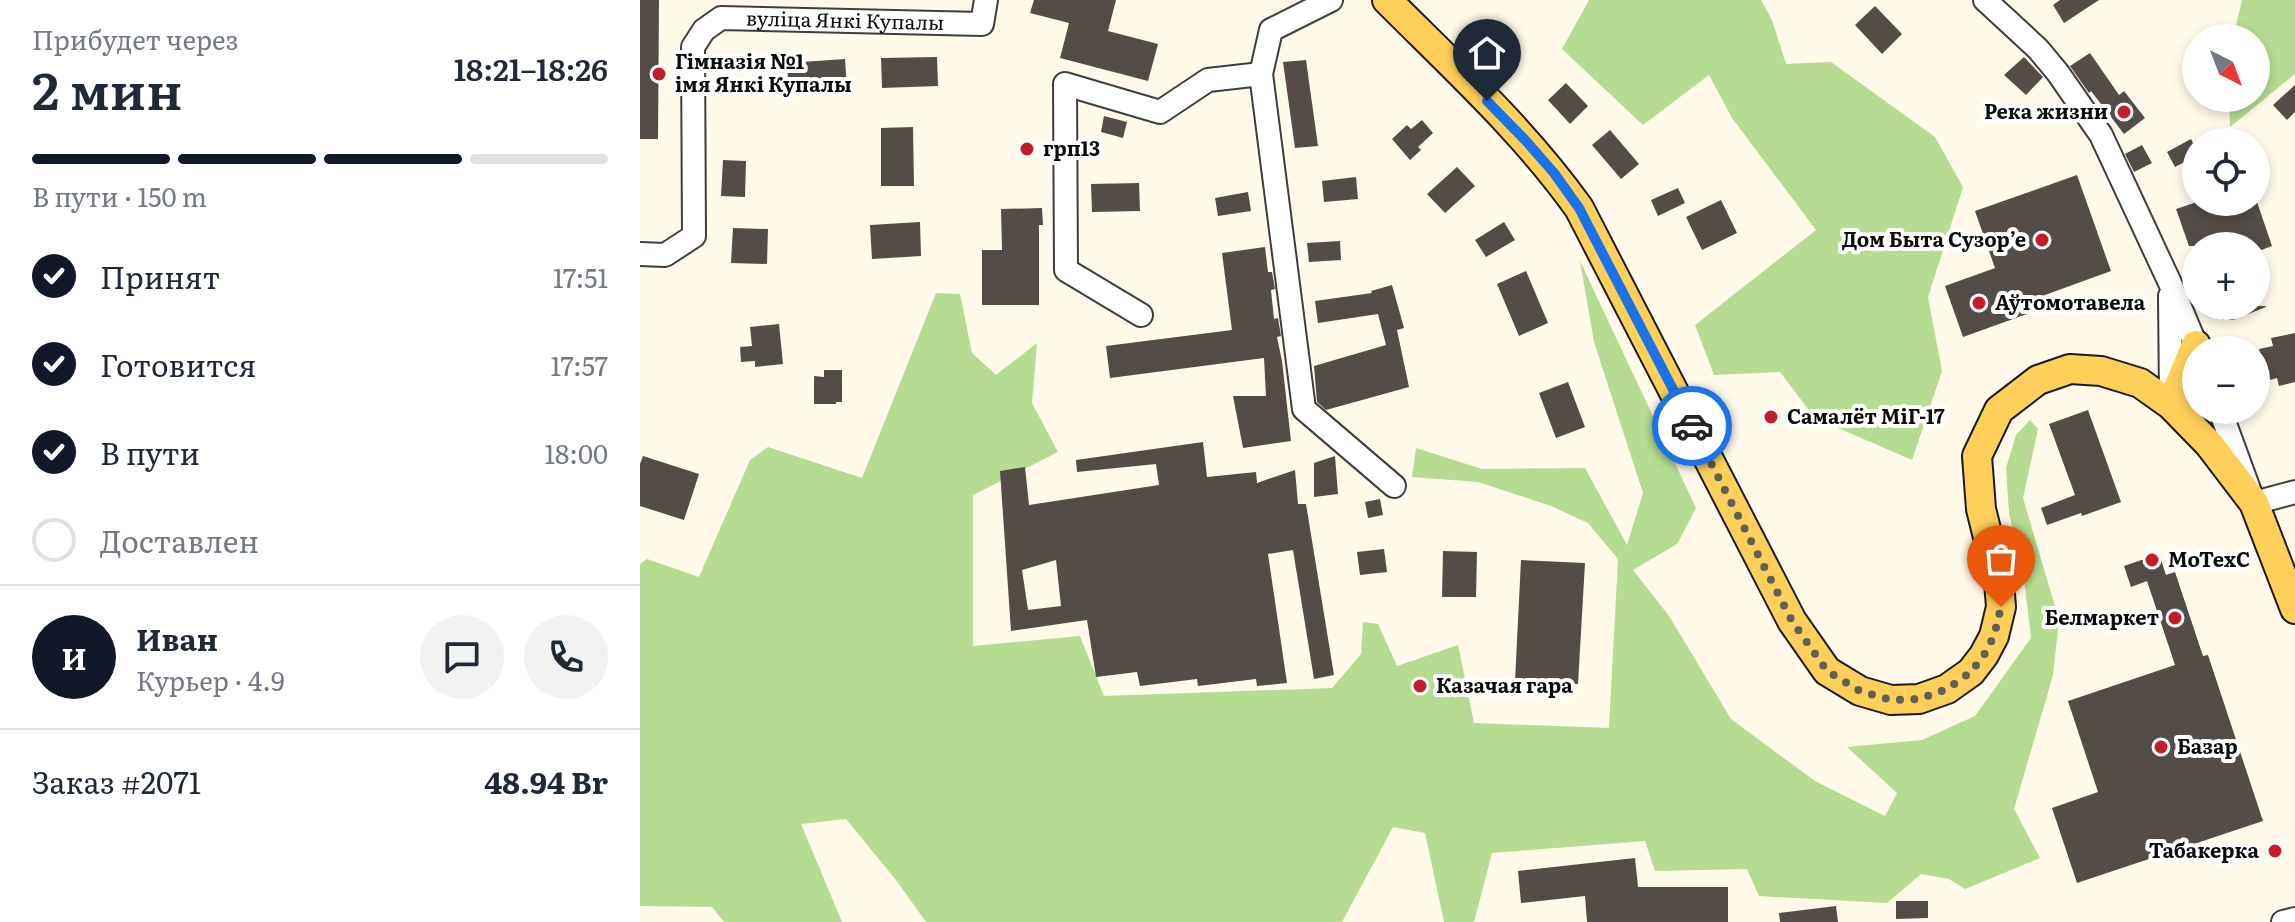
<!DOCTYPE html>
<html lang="ru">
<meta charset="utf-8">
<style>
:root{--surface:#fff;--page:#f2f2f3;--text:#1f2937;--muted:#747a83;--line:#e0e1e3;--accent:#111827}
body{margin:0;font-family:Literata,serif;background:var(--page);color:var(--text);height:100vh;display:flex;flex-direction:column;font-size:30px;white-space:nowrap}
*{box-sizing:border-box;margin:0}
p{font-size:26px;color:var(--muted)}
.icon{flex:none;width:44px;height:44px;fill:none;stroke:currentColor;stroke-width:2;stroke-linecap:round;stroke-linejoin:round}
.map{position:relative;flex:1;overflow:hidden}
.panel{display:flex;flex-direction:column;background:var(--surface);width:640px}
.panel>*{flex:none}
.needle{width:52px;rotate:138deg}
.fabs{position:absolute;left:1542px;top:24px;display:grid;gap:16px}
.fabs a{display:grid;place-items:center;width:88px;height:88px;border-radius:50%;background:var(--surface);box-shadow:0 4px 12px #0003;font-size:40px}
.pin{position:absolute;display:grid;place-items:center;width:68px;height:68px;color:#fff;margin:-82px -34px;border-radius:50% 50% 50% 0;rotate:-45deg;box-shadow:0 0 8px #0007}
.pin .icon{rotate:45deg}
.courier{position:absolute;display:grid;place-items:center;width:80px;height:80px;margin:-40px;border:6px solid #1a73e8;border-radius:50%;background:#fff;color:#222;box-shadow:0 2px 10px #0007}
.headline em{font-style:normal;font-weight:600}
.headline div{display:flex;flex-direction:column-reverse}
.headline{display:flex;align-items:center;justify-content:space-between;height:136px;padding:0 32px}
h1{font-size:52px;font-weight:600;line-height:60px}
.bar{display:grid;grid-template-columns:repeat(4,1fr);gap:12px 8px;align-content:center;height:96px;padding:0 32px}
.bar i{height:10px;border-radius:6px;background:var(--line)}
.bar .on{background:var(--accent)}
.bar p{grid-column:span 4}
.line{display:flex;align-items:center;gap:20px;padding:0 32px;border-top:2px solid var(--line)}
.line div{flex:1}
.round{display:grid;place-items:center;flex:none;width:84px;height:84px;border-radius:42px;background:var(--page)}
ol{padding:0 32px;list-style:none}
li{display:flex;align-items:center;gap:24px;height:88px}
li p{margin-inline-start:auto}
li .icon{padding:8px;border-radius:50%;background:var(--accent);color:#fff;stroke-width:4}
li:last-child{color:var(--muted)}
li i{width:44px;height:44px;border:4px solid var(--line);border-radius:50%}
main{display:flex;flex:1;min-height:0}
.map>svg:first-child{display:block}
.forest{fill:#b5dc90}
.building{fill:#544c47;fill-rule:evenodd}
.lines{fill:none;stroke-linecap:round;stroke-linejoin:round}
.minor-casing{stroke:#3e3e3e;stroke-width:26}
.major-casing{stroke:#1c1c1c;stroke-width:32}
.minor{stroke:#fff;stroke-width:22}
.major{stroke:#ffd059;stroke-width:28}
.done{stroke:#605f59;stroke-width:8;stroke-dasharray:0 14.4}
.route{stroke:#1a73e8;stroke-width:10}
.poi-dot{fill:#c11d2b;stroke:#fff;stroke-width:3}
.labels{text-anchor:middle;stroke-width:8;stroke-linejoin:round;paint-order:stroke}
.street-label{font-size:20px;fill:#0b0b0b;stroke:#fff}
.poi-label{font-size:20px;font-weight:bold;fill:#0b0b0b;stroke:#fff;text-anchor:start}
</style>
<main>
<section class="panel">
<div class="headline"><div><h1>2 мин</h1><p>Прибудет через</p></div><em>18:21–18:26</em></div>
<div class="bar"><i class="on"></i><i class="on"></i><i class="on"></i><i></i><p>В пути · 150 m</p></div>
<ol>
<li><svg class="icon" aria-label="check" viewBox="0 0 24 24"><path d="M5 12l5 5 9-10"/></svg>Принят<p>17:51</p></li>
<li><svg class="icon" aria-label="check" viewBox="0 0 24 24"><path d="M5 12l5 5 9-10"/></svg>Готовится<p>17:57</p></li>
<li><svg class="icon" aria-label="check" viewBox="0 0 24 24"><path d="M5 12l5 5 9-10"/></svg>В пути<p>18:00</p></li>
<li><i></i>Доставлен</li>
</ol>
<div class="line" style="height:144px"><b class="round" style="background:var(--accent);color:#fff">И</b><div><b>Иван</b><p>Курьер · 4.9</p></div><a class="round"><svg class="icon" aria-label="chat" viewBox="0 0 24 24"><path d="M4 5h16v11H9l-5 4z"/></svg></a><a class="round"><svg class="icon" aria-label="phone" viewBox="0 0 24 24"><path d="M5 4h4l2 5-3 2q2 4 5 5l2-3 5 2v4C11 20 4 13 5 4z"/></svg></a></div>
<div class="line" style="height:104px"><div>Заказ #2071</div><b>48.94 Br</b></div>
</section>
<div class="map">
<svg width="1655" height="922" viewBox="0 0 1655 922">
<rect width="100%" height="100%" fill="#fffae9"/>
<path class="forest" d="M949 0H1121L1132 20 1146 64 1191 62 1295 137 1323 187 1288 297 1302 371 1272 460 1175 418 1140 372 1074 375 1055 325 1176 230 1092 118 1069 75 1003 125 922 49Z
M1602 0H1655V74L1590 127 1589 98H1616V38H1593Z
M940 261 1056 508 1037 544 993 570 1029 616 1091 719 1175 781 1245 816 1257 793 1207 747 1282 740 1335 716 1391 638 1384 579 1369 513 1366 468 1376 435 1390 420 1398 429 1383 498 1419 620 1413 675 1374 809 1400 858 1325 889 1309 879 1281 874 1247 903 1119 896 1107 869 1015 871 1005 841 852 853 834 922H804L785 833 753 827 702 922H286L256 880 206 819 161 824 202 922H84L72 907 0 906V564L7 559 59 577 110 460 128 447 222 478 296 293 320 294 332 353 356 375 397 343 392 403 418 452 333 495V646L440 636 464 696 692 688 721 654 723 622 738 624 757 666 818 645 834 723 969 728 978 559 948 523 911 506 838 482 772 477 776 448 842 469 945 468 987 545 1003 493 954 342Z"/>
<path class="building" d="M0 0H19L18 139H0Z
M394 0H476L468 31 518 44 508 81 420 58 429 23 390 13Z
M1420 0H1459L1424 23 1413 5Z
M1235 6 1262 34 1242 54 1215 25Z
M862 30 879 47 866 61 849 44Z
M1450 53 1479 95 1484 91 1505 118 1484 134 1451 91 1449 93 1430 66Z
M297 57 298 86 242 88 241 58Z
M1384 57 1403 77 1386 95 1364 75Z
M205 59 207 90 149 94 147 63Z
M666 60 678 146 655 148 643 62Z
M926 83 948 106 930 124 908 100Z
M1655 85V112L1647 120 1633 105Z
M464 116 487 122 483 138 461 132Z
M782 120 793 133 778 147 781 150 770 160 752 139 767 125 771 129Z
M273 127 274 186H241V128Z
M970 130 999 164 981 179 952 145Z
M1551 139 1556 149V156L1535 167 1527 152Z
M1502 145 1512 163 1494 172 1485 154Z
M83 160 106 161 105 197 81 196Z
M817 167 835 186 805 213 787 194Z
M1437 175 1471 271 1394 299 1398 310 1323 337 1305 286 1355 268 1335 211Z
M716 177 718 199 684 202 682 181Z
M499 183 500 211 452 212 451 184Z
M1038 188 1045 203 1018 216 1011 200Z
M608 192 611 211 578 216 575 198Z
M1081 200 1097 233 1062 250 1046 217Z
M1557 202H1617L1632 246 1616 252V246H1549L1536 209Z
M402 208 403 225H399V305H342V250H362L361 209Z
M280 222 281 256 232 259 230 225Z
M864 222 875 240 846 257 835 240Z
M93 228 128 229 127 264 91 263Z
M700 241 701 260 669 262 667 243Z
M625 247 628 272H632L635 289 631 290 634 319 638 318 641 336 637 337 642 361 651 441 603 448 593 396H626L624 358 470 378 466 346 592 330 582 253Z
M886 271 908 323 879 336 857 284Z
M752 285 764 328 757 330 769 387 686 410 677 402 674 366 746 345 738 314 678 323 675 301 732 293 731 291Z
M1564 306H1625L1626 307 1593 320H1583Z
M139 324 143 364 115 367V361L101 362 100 347 112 346 110 327Z
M1655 333V382L1639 386 1637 378 1626 381 1619 349 1633 346 1631 338Z
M184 370H202V402H196V404H174V376L184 377Z
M928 382 945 427 916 438 899 393Z
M1448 410 1481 502 1442 516 1441 513 1407 525 1401 508 1435 495 1409 424Z
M563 442 567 477 616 472 617 483 655 470 658 504H666L694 675 674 679 653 550 628 554 647 683 617 686 616 679 558 686 557 679 500 686 497 672 456 677 447 620 371 631 360 471 385 467 389 505 519 485 516 464 437 472 436 460ZM416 560 421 606 388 610 382 570Z
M3 456 59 474 44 520 0 506V464Z
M695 456 698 494 674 497V463Z
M740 499 743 515 728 518 725 502Z
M744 549 747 572 720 575 717 552Z
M803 551 837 552 836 597H802Z
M1519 554 1526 575 1535 572 1563 656 1568 655 1623 821 1437 883 1412 808 1458 792 1428 701 1535 665 1507 581 1491 587 1484 566Z
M881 560 945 563 938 684 875 681Z
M995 858 998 887H1088V922H947L945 896 881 903 878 871Z
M1256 901H1288V918L1256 919Z
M1196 906 1198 922H1140L1139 913Z"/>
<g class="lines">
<defs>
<g id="minor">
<path d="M691 0 631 30 621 74 664 409 754 486"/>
<path d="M1345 0 1398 49 1418 73 1461 135 1530 283 1558 350"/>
<path id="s1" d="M0 254 25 255 54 236 53 47 64 30 81 18 342 24 346 0"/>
<path d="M1530 296 1531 397"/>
<path d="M501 315 426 270 425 84 520 112 568 80 621 74"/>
<path d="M1580 410 1614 503 1655 492"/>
<path d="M1643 922 1655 919"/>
</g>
<path id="major" d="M747 0C814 67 884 131 939 208L1152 621 1187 671 1220 691 1251 700 1279 699 1307 689 1331 672 1344 655 1354 636 1361 607 1359 582 1341 509 1337 456 1359 410 1398 380 1430 369 1461 371 1500 383 1531 405 1569 444 1614 503 1655 609
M1531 405 1556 345"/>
</defs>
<use href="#minor" class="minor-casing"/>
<use href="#major" class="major-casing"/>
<use href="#minor" class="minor"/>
<use href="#major" class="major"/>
</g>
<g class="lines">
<path class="done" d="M1052 426 1152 621 1187 671 1220 691 1251 700 1279 699 1307 689 1331 672 1344 655 1354 636 1361 607"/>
<path class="route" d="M847 101 886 141 914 173 939 208 1052 426"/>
</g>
<g class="poi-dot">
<circle cx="19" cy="74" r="8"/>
<circle cx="1484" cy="112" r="8"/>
<circle cx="387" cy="149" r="8"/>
<circle cx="1402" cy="240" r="8"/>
<circle cx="1339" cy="303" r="8"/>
<circle cx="1131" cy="417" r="8"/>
<circle cx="1512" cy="560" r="8"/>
<circle cx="1535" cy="618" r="8"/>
<circle cx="780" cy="686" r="8"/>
<circle cx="1521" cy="747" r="8"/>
<circle cx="1635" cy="851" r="8"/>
</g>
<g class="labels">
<g class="street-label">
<text dy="7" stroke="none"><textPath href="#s1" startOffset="414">вуліца Янкі Купалы</textPath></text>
</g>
<g class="poi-label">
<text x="35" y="69">Гімназія №1<tspan x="35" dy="23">імя Янкі Купалы</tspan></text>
<text x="1468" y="119" text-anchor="end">Река жизни</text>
<text x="403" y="156">грп13</text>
<text x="1386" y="247" text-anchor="end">Дом Быта Сузорʼе</text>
<text x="1355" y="310">Аўтомотавела</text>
<text x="1147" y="424">Самалёт МіГ-17</text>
<text x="1528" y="567">MoTexC</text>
<text x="1519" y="625" text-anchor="end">Белмаркет</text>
<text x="796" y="693">Казачая гара</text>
<text x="1537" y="754">Базар</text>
<text x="1619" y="858" text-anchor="end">Табакерка</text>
</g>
</g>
</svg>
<div class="fabs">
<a><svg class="needle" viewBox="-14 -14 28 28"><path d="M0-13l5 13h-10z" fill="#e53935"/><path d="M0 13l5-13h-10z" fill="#747a83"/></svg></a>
<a><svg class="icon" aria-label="locate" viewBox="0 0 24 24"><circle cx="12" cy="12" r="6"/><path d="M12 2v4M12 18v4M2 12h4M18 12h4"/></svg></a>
<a>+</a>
<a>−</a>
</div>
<div class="pin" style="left:1361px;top:607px;background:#ea580c"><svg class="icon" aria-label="bag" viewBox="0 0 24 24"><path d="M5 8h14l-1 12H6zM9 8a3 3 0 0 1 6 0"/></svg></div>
<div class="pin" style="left:847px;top:101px;background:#1f2937"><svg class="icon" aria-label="home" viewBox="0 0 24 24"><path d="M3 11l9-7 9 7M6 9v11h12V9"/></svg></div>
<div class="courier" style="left:1052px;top:426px"><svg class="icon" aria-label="car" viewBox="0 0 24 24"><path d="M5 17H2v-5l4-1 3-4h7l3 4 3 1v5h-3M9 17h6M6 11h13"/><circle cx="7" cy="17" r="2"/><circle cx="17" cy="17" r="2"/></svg></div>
</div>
</main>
